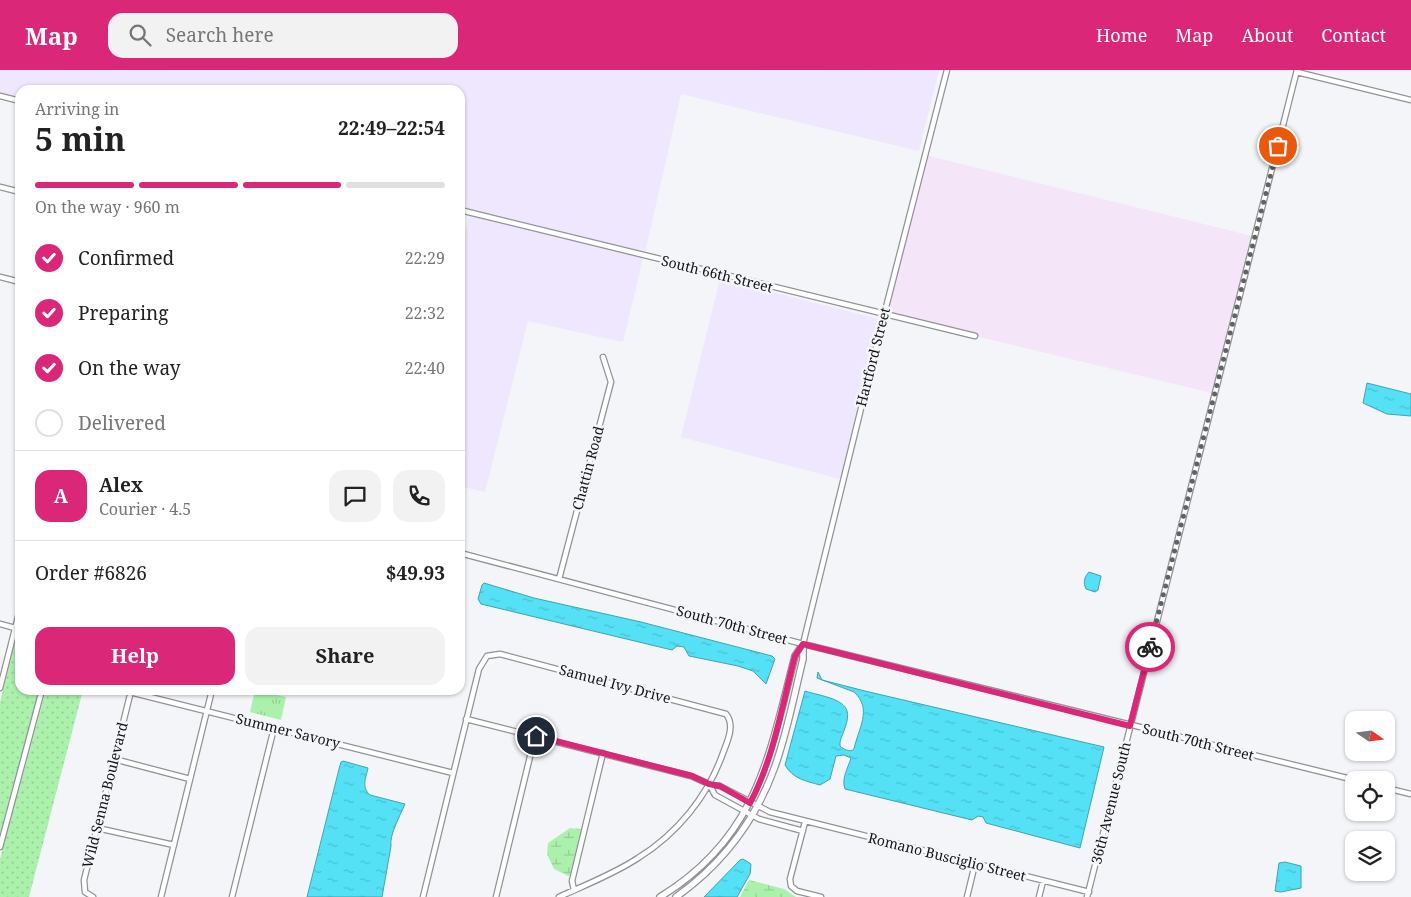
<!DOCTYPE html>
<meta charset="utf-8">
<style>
:root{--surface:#fff;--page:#f2f2f2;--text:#222;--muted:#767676;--line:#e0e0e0;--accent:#db2777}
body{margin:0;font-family:"Noto Serif",serif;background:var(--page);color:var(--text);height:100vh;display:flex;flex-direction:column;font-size:19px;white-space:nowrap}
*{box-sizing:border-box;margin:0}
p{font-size:16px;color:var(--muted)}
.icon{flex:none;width:28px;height:28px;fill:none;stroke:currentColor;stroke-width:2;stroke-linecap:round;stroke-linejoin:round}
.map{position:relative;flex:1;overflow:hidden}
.details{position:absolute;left:15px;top:15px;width:450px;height:610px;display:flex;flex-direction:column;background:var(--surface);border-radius:15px;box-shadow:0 1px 4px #0004}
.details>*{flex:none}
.needle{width:32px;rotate:104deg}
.buttons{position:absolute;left:1345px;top:641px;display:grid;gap:10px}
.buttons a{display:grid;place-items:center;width:50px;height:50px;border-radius:10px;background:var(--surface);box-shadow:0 1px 4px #0004;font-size:25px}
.pin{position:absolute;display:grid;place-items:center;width:42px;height:42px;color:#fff;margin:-21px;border:2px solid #fff;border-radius:50%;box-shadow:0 1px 5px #0007}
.courier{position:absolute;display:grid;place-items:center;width:50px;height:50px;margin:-25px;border:4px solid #db2777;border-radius:50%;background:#fff;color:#222;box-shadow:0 1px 6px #0007}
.head em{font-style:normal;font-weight:700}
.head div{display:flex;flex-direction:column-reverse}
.head{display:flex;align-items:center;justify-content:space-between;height:85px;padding:0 20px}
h1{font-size:32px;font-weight:700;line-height:38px}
.bar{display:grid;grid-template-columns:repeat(4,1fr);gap:8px 5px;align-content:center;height:60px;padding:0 20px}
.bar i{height:6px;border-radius:4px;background:var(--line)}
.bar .active{background:var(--accent)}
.bar p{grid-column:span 4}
.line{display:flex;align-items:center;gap:12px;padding:0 20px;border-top:1px solid var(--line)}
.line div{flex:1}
.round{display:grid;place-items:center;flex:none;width:52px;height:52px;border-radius:15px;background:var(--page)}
ol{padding:0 20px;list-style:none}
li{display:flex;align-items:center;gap:15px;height:55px}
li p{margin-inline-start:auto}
li .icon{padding:5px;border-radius:50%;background:var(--accent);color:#fff;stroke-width:4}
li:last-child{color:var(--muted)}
li i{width:28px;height:28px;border:2px solid var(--line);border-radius:50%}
.primary-button{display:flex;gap:10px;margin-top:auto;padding:10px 20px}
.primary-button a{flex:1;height:58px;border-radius:15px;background:var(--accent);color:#fff;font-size:20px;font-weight:700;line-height:58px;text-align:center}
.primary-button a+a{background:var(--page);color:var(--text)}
header{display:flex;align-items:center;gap:30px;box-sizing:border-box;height:70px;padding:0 25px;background:var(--accent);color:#fff}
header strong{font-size:24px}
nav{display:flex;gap:28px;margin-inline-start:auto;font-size:18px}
.search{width:350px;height:45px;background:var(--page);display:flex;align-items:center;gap:12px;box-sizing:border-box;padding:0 18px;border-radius:15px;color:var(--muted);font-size:19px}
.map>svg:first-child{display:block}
.industrial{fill:#eee7fd}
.education{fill:#f4e5f8}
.grass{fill:url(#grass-dots)}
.wetland{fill:url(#wetland-marsh)}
.park{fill:url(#park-tufts)}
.water{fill:url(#water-ripples);stroke:#40a3b2}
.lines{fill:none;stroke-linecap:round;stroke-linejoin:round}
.minor-casing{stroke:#909295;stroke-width:7}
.tertiary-casing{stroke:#909295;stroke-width:8}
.minor{stroke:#fff;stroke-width:4.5}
.tertiary{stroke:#fff;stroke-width:5.5}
.done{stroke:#616264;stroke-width:5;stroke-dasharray:0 9}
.route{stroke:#db2777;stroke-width:6}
.labels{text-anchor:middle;stroke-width:5;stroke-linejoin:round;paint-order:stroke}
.street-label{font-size:14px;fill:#121314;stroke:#f3f5f8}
</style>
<header>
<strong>Map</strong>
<div class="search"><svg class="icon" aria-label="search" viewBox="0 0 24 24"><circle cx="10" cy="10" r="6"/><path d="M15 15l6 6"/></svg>Search here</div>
<nav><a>Home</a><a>Map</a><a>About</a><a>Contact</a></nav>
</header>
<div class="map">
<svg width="1411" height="827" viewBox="0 0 1411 827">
<defs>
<pattern id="grass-dots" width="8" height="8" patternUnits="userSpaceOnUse" patternTransform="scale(1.25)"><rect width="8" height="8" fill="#abf1ac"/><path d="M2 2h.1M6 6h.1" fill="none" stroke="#92ce93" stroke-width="1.8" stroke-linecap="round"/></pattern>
<pattern id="wetland-marsh" width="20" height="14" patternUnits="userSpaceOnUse" patternTransform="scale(1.25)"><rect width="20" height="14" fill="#abf1ac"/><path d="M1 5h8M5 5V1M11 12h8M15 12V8" fill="none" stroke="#92ce93"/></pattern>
<pattern id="park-tufts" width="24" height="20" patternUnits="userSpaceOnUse" patternTransform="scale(1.25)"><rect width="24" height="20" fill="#abf1ac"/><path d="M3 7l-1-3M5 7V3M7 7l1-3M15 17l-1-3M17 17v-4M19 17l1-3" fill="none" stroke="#92ce93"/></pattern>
<pattern id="water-ripples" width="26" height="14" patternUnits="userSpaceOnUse" patternTransform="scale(1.25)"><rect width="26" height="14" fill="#54e1f5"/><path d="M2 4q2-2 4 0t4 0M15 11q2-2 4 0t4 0" fill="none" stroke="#48c0d1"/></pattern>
</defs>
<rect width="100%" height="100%" fill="#f3f5f8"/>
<path class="industrial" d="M0 0 551 1 939 0 919 81 681 24 645 183 460 137V20H20V28L0 23Z
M470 145 643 188 623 272 528 251 485 422 460 416V179Z
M720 209 879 249 840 409 681 367Z"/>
<path class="education" d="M925 85 1256 167 1216 324 884 244Z"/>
<path class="grass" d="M20 553V620H39L0 764V632Z
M46 620H83L29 827H0V789Z"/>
<path class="wetland" d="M570 758 581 759 570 805 568 806 554 799 547 784 548 773Z
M749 810 784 819 796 827H740Z"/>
<path class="park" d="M255 620 286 627 281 650 250 642Z"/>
<path class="water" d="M1367 313 1411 324V346L1387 344 1363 333Z
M1089 502 1101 506 1098 520 1095 522 1086 519C1083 513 1084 507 1089 502Z
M484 513 534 528 641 552 772 586 775 589 766 614 753 601 738 596 689 586 684 577 677 576 672 580 481 534 478 529 482 515Z
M818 602 822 610 865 621 1104 677 1080 778 986 753 983 747 978 746 972 750 845 719C841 709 848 698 851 688L844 685 836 686 830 709 820 715C806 711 793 709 785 695L805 621C816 625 844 628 847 641 850 650 842 664 840 672V676C843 679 850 683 854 679 858 659 873 639 854 622L817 608Z
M343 691 368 698C366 708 361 717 370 725L405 734C401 744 389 765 391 776L382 827H307L339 699 341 692Z
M743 789 751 794 750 804 737 827H704L740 790Z
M1285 792 1301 796V818L1281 822 1275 821 1279 793Z"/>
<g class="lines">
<defs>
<path id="minor" d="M1297 2 1411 30
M0 26 20 31
M0 117 20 122
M460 140 975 266
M0 207 20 212
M460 483 803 574 1355 710
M559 509 611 312 603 287
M0 554 15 558
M803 574 884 245 947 0
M0 618 20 539
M122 620 453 703
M466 649 691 706 709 714 720 716 770 742 1089 822
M114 689 190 709
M709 714 715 725 759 749 803 761
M1386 718 1411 724
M805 752 790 809 791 816 797 821 821 827
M97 758 174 775
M0 777 42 620
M574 820 572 811 603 683
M93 827 85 822 84 810 131 621
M161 827 212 620
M232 827 274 658
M423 827 479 599 487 586 500 584 726 644C735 655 728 670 723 683 708 726 677 764 638 788 614 804 585 815 559 827
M496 827 535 666
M967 827 975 794
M1039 827 1043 811
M1087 827 1297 0"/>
<path id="tertiary" d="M660 827C757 768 769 687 795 586L803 574
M676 827C721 795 755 751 774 699 787 664 794 625 803 589V576"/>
</defs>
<use href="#minor" class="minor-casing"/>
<use href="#tertiary" class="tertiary-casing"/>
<use href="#minor" class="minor"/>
<use href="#tertiary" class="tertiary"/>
</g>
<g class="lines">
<path class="done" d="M1150 577 1278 76"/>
<path class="route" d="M536 666 692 706 709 714 720 716 750 733C774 688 782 635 795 586L803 574 1130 656 1150 577"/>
</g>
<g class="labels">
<g class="street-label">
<text transform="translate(717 204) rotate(14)" y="5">South 66th Street</text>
<text transform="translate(873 287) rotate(-76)" y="5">Hartford Street</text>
<text transform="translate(588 398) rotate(-75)" y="5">Chattin Road</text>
<text transform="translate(732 555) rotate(15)" y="5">South 70th Street</text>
<text transform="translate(615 614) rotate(15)" y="5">Samuel Ivy Drive</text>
<text transform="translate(288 661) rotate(14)" y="5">Summer Savory</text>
<text transform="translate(1198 672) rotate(14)" y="5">South 70th Street</text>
<text transform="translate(105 725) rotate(-76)" y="5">Wild Senna Boulevard</text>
<text transform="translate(1111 733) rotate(-76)" y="5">36th Avenue South</text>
<text transform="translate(947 787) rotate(14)" y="5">Romano Busciglio Street</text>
</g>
</g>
</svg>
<div class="buttons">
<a><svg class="needle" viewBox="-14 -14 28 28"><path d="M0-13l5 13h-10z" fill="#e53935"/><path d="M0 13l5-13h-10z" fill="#767676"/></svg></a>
<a><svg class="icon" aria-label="locate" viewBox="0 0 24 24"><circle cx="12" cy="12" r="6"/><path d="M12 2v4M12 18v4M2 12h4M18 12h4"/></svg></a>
<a><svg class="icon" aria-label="layers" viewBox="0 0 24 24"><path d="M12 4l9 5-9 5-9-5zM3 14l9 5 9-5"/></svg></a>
</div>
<div class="pin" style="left:1278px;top:76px;background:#ea580c"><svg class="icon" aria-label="bag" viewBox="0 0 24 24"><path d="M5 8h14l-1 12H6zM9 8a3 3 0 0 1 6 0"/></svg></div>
<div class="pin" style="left:536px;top:666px;background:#1f2937"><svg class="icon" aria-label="home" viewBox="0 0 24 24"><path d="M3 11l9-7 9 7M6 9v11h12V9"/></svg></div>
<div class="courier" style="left:1150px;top:577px"><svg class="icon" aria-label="bike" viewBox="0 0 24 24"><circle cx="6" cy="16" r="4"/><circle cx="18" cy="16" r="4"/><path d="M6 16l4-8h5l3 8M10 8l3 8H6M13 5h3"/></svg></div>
<section class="details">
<div class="head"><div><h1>5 min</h1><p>Arriving in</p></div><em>22:49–22:54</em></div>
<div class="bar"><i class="active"></i><i class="active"></i><i class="active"></i><i></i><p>On the way · 960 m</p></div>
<ol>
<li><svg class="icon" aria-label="check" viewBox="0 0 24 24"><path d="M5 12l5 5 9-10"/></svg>Confirmed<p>22:29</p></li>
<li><svg class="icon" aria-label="check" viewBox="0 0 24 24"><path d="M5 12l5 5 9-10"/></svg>Preparing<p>22:32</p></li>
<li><svg class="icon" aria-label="check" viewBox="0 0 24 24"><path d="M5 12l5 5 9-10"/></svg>On the way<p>22:40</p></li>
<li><i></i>Delivered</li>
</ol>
<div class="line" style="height:90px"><b class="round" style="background:var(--accent);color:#fff">A</b><div><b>Alex</b><p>Courier · 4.5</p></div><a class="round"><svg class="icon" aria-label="chat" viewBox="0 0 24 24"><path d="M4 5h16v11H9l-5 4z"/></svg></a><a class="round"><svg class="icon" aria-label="phone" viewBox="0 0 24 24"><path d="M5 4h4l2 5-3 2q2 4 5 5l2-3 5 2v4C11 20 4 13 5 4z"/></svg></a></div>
<div class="line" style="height:65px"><div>Order #6826</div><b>$49.93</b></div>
<div class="primary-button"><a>Help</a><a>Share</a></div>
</section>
</div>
